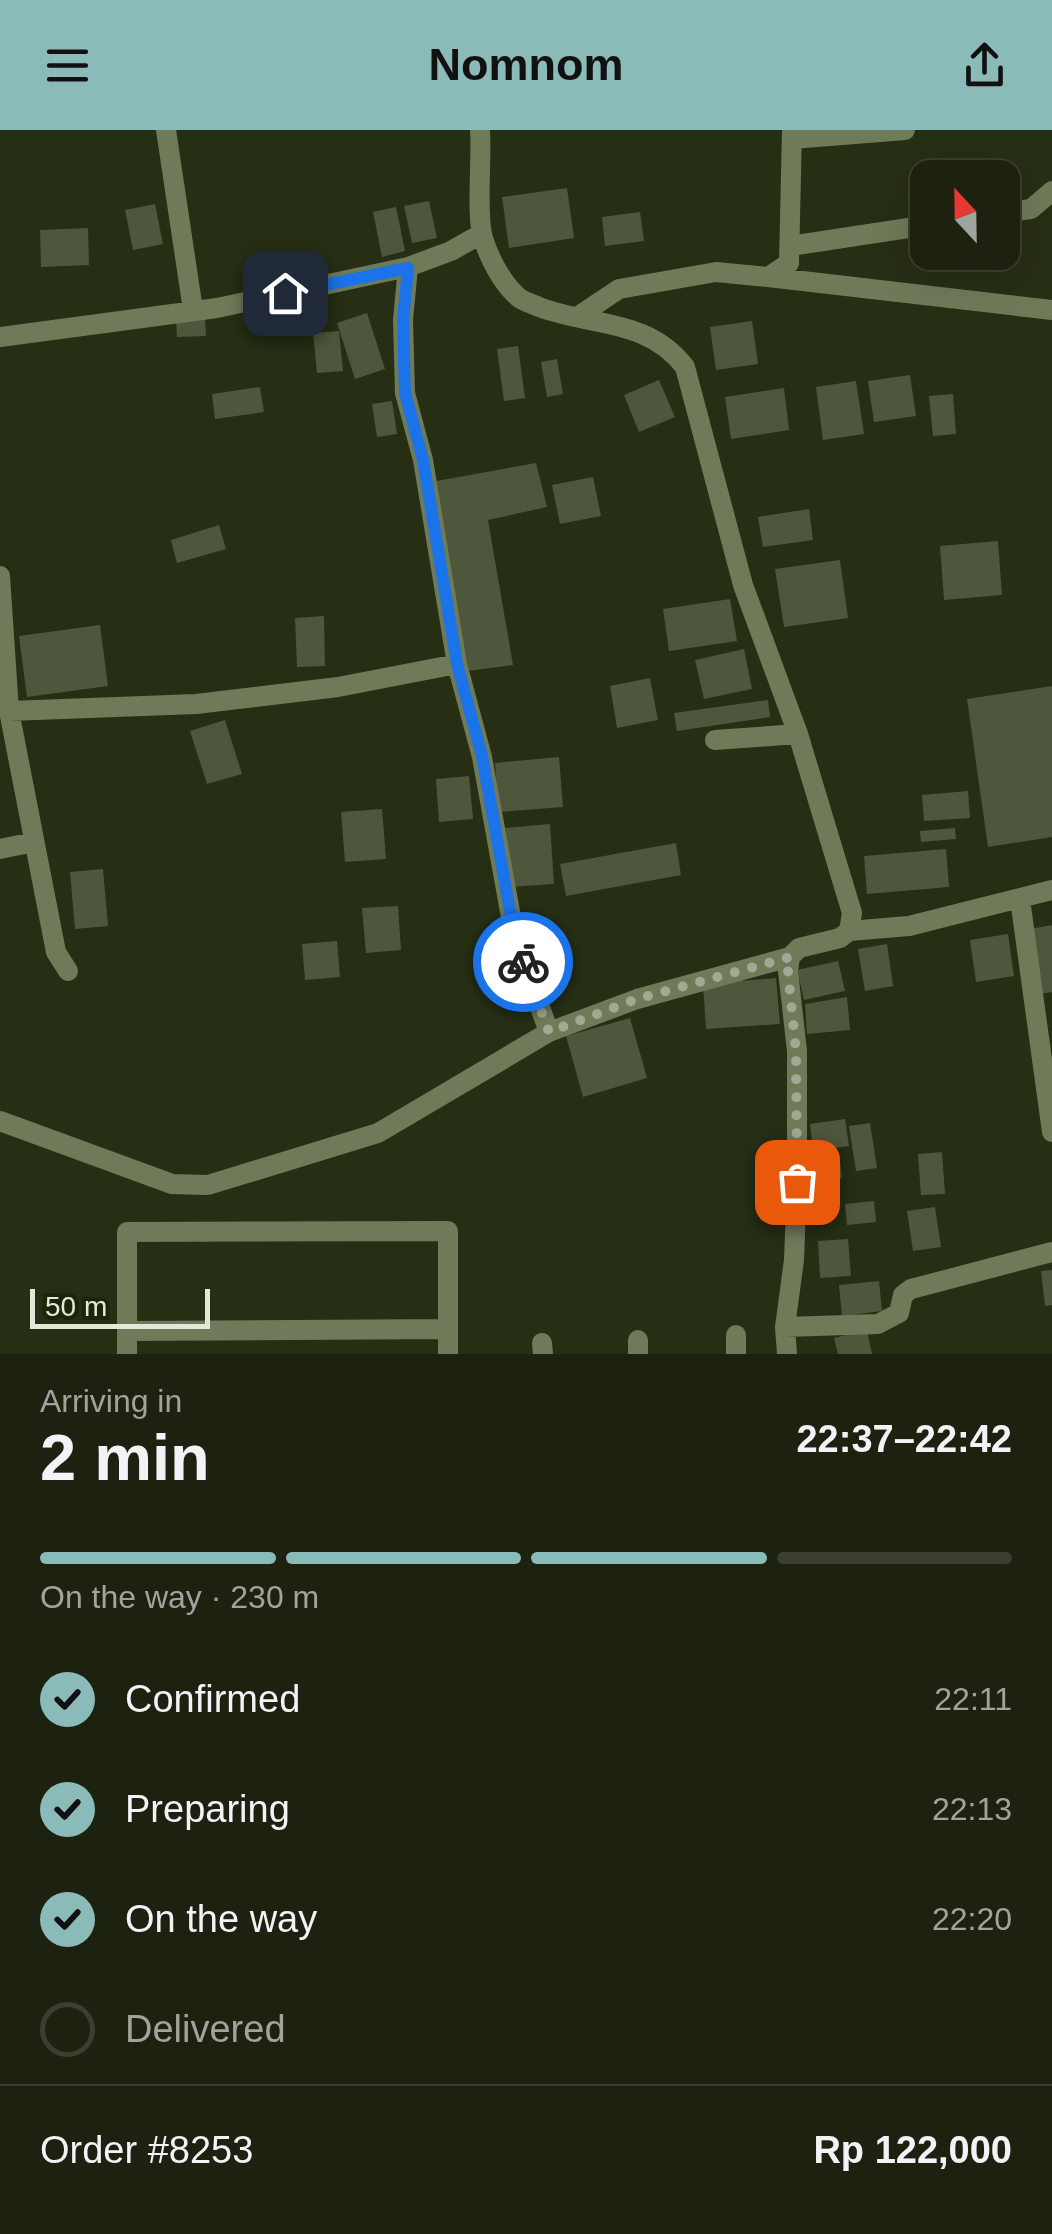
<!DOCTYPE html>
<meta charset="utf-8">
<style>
:root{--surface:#1c220f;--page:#252a18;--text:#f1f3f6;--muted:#a0a49e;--line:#3a3f2f;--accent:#8bbbb9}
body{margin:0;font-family:Arial,sans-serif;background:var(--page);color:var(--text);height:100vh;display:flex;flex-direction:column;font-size:38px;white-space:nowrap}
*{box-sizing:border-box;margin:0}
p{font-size:32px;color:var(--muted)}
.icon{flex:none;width:55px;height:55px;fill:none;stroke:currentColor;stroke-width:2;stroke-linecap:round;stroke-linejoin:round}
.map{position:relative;height:1224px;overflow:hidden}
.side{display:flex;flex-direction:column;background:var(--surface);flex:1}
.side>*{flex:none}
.needle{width:65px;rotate:338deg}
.buttons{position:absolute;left:910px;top:30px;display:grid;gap:20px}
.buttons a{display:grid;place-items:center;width:110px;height:110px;border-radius:20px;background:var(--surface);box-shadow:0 10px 40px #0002,0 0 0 2px var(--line);font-size:50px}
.scale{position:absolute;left:30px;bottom:25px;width:180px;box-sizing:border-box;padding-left:10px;border:5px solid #e3e9d9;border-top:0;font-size:28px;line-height:35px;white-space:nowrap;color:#e3e9d9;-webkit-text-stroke:8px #1c240a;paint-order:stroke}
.pin{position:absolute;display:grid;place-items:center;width:85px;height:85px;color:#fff;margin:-42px;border-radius:20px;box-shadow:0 5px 15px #0006}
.courier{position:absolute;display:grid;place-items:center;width:100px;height:100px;margin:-50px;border:8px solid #1a73e8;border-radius:50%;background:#fff;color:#222;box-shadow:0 2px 12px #0007}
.overview em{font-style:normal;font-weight:600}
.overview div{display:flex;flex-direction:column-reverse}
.overview{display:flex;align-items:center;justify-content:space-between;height:170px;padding:0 40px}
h1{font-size:65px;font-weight:600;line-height:75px}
.bar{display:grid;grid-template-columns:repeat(4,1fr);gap:15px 10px;align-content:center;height:120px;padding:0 40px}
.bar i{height:12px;border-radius:8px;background:var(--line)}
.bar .current{background:var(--accent)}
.bar p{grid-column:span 4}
.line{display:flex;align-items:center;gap:25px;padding:0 40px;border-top:2px solid var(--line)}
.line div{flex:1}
ol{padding:0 40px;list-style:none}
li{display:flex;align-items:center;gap:30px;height:110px}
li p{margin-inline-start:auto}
li .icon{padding:10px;border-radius:50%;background:var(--accent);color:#111;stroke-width:4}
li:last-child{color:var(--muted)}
li i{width:55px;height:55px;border:5px solid var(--line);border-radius:50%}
header{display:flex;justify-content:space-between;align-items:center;height:130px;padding:0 40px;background:var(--accent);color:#111;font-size:45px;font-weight:600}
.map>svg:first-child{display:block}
.building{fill:#4e573b}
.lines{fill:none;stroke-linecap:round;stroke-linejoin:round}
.minor{stroke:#6f7a59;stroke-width:20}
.done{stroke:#a1a894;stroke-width:10;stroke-dasharray:0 18}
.route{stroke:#1a73e8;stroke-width:12}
</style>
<header><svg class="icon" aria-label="menu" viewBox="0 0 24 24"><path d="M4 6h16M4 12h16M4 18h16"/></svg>Nomnom<svg class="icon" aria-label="share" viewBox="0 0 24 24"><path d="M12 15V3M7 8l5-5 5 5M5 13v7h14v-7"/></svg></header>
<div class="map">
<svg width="1052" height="1224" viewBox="0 0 1052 1224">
<rect width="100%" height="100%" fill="#262e14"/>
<path class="building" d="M567 58 574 108 509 118 502 67Z
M429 71 437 108 412 113 404 76Z
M155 74 163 114 133 120 125 80Z
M396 77 405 121 382 127 373 82Z
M640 82 644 111 605 116 602 87Z
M88 98 89 135 41 137 40 100Z
M367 183 385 239 355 249 337 193Z
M205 187 206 206 177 207 176 188Z
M752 191 758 234 716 240 710 197Z
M339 201 343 241 317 243 313 203Z
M518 216 525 268 504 271 497 219Z
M557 229 563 264 547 267 541 232Z
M910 245 916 286 874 292 868 251Z
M659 250 675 287 639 302 624 265Z
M856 251 864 304 823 310 816 257Z
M260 257 264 282 215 289 212 264Z
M784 258 789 300 731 309 725 267Z
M953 264 956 304 933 306 929 266Z
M392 271 397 304 377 307 372 274Z
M536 333 547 377 488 390 513 535 467 541 431 352Z
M593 347 601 386 560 394 552 355Z
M809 379 813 410 763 417 758 387Z
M219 395 226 419 177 433 171 410Z
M998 411 1002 465 944 470 940 416Z
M840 430 848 488 784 497 775 439Z
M730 469 737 511 669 521 663 479Z
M324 486 325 536 297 537 295 488Z
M100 495 108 556 27 567 19 506Z
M744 519 752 559 704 569 695 530Z
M650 548 658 590 617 598 610 556Z
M1052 556V707L988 717 967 569Z
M768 570 770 587 677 601 674 583Z
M225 590 242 644 207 654 190 601Z
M559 627 563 677 499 682 495 633Z
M469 646 473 689 439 692 436 649Z
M968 661 970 688 924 691 922 665Z
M382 679 386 729 345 732 341 682Z
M550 694 554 754 510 757 505 698Z
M955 698 956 709 921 712 920 701Z
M676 713 681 745 566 766 560 734Z
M946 719 949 757 867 764 864 726Z
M103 739 108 796 75 799 70 742Z
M398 776 401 820 366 823 362 778Z
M1052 795V862L1040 864 1030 799Z
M1008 804 1014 846 976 852 970 810Z
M337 811 340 847 305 850 302 814Z
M887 814 893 856 865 861 858 819Z
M838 831 845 861 804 870 797 840Z
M776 848 780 894 706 899 703 854Z
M847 867 850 900 807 904 805 874Z
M630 888 647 948 583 967 566 906Z
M845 989 849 1016 813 1021 810 994Z
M870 993 877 1038 856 1041 849 996Z
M839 1022 842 1048 807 1053 803 1027Z
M942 1022 945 1064 921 1065 918 1024Z
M874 1071 876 1092 847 1095 845 1074Z
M935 1077 941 1117 913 1121 907 1081Z
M848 1109 851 1146 820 1148 818 1111Z
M1052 1140V1175L1045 1176 1041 1141Z
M879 1151 882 1181 842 1186 839 1155Z
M867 1200 872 1224H838L834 1208Z"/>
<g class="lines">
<path class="minor" d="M166 0 193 180
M480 0C482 27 476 87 483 108 489 128 502 153 518 167 524 172 533 174 539 177 592 197 647 188 685 237L743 455 798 604 852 783 849 801 840 808 799 818 790 827 788 841 797 921V1052L794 1130 785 1197 787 1224
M792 9 905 0
M1002 83 1031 79 1052 61
M790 116 928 95
M408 137 403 190 405 263 423 330 457 534 482 627 515 809 549 902
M768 147 1052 180
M577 187 619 159 716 142 768 147 789 133 792 0
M0 207 217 178 408 137 451 121 481 104
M0 446 9 581 56 822 68 841
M9 581 196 574 338 557 457 534
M715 610 798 604
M0 719 34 712
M1020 769 1052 1002
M849 801 909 796 1052 760
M0 991 172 1054 208 1055 378 1003 549 902 637 869 790 827
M785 1197 878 1194 899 1183 903 1165 911 1159 1052 1122
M127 1201 448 1199
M638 1210V1224
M542 1213 543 1224
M127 1224V1102L448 1101V1224
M736 1224V1205"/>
</g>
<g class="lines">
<path class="done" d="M523 832 549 902 637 869 790 827 788 842 796 921 797 1052"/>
<path class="route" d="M285 163 408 138 403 190 405 263 423 330 457 534 482 626 515 809 523 832"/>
</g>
</svg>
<div class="buttons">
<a><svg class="needle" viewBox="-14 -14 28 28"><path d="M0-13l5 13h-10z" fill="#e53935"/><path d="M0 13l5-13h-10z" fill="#a0a49e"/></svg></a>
</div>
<div class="scale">50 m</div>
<div class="pin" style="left:797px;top:1052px;background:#ea580c"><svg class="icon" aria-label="bag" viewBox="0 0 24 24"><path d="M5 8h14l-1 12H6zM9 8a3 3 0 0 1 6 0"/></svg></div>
<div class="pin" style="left:285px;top:163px;background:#1f2937"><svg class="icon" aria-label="home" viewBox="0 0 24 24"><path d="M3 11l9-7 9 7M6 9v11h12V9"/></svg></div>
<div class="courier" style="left:523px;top:832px"><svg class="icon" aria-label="bike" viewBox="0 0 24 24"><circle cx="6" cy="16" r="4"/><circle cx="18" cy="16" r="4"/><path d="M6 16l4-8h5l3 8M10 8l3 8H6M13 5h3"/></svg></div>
</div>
<section class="side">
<div class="overview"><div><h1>2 min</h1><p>Arriving in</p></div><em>22:37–22:42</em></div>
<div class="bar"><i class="current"></i><i class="current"></i><i class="current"></i><i></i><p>On the way · 230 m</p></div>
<ol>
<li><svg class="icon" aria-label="check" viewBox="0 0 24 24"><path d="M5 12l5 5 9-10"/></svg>Confirmed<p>22:11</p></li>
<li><svg class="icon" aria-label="check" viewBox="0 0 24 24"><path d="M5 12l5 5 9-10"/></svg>Preparing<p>22:13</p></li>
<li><svg class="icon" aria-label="check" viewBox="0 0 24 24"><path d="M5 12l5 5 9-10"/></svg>On the way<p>22:20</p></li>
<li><i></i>Delivered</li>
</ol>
<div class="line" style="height:130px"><div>Order #8253</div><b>Rp 122,000</b></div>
</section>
